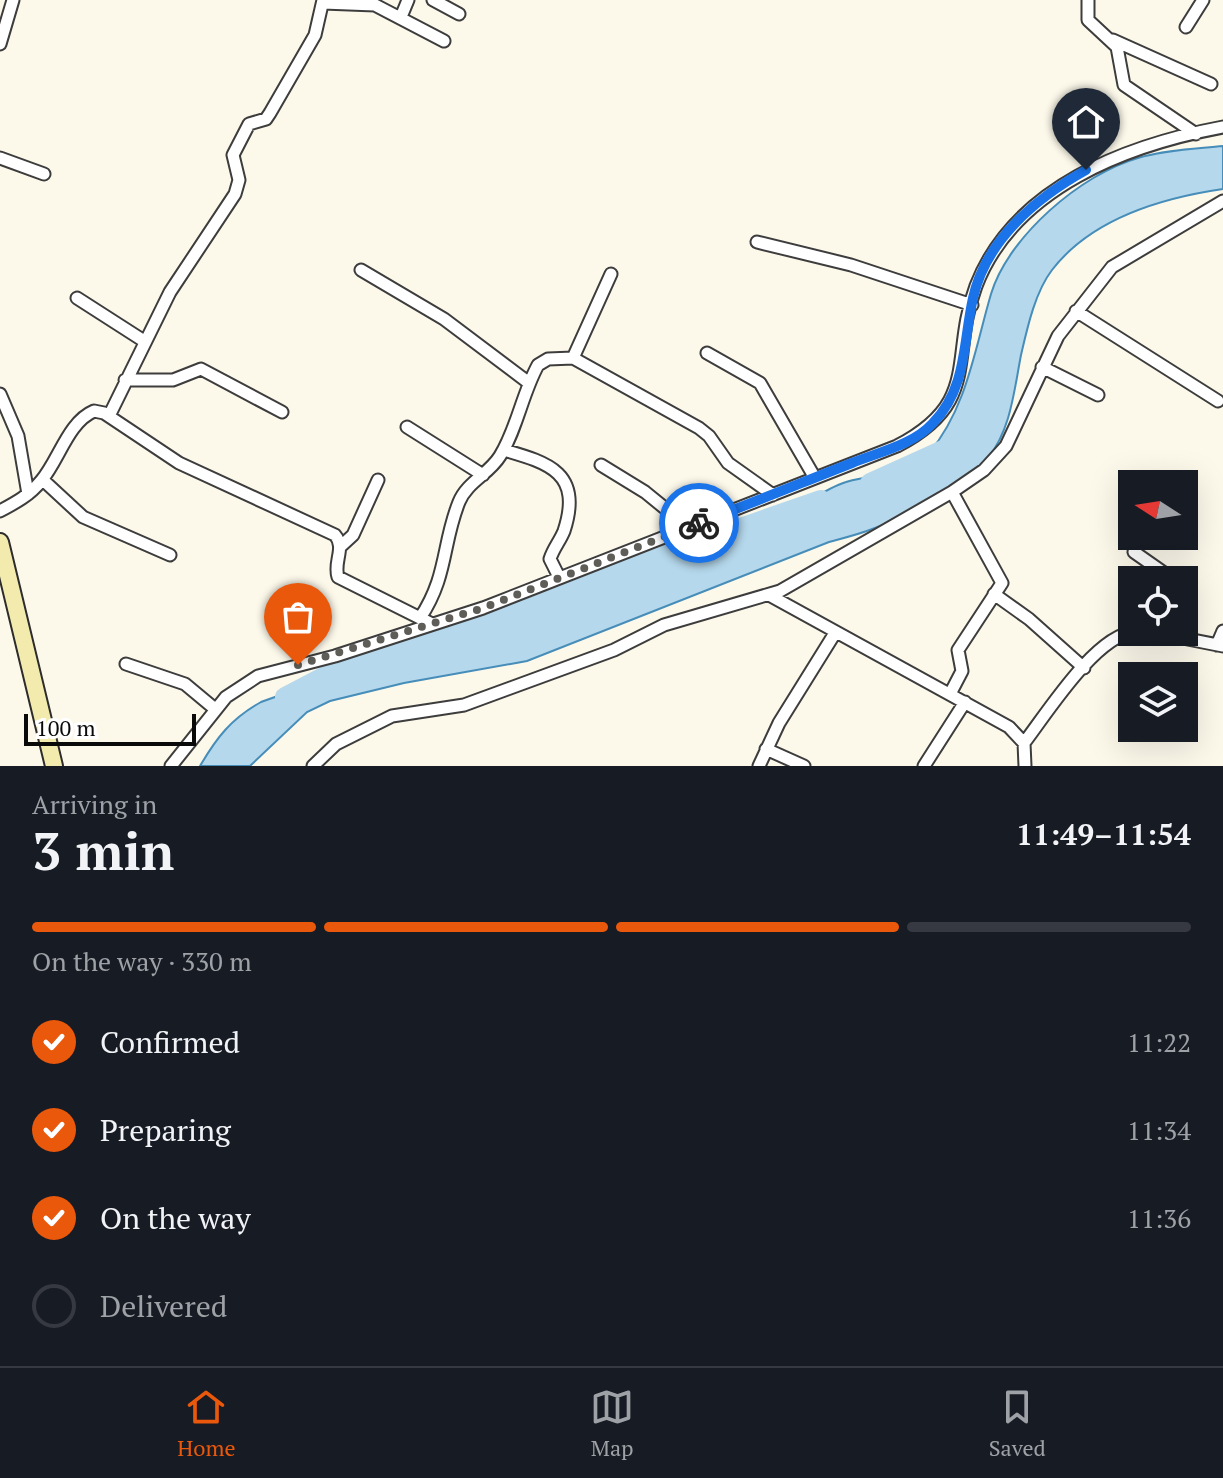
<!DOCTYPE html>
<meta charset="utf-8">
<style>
:root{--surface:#171b24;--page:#242831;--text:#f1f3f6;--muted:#9ea1a6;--line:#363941;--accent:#ea580c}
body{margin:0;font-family:"PT Serif",serif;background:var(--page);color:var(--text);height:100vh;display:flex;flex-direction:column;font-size:30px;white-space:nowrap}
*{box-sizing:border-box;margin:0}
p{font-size:26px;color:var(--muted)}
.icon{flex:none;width:44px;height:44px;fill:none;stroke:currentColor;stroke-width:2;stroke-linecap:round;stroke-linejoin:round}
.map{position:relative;height:766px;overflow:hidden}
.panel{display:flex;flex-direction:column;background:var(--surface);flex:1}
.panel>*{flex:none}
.needle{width:52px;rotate:282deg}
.controls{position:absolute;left:1118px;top:470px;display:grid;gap:16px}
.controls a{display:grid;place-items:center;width:80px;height:80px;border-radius:0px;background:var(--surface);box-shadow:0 8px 32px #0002;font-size:40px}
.scale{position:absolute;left:24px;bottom:20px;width:172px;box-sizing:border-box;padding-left:8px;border:4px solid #0a0a0a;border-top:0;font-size:22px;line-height:28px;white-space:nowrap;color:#0a0a0a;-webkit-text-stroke:6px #fff;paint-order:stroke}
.pin{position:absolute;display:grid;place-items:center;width:68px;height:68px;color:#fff;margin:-82px -34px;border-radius:50% 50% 50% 0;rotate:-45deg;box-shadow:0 0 8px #0007}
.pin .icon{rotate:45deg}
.courier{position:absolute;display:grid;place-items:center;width:80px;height:80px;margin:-40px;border:6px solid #1a73e8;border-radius:50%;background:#fff;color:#222;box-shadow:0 2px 10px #0007}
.head em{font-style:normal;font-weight:800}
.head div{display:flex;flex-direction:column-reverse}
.head{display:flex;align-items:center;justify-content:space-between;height:136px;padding:0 32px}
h1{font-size:52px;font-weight:800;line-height:60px}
.bar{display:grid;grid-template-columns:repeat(4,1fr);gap:12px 8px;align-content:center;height:96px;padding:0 32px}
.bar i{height:10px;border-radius:6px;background:var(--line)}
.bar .active{background:var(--accent)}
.bar p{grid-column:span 4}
ol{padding:0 32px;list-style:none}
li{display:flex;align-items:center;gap:24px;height:88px}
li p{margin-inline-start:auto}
li .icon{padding:8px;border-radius:50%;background:var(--accent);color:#fff;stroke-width:4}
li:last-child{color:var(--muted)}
li i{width:44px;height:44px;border:4px solid var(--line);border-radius:50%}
.tabs{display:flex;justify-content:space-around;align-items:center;height:112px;border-top:2px solid var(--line);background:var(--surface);font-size:22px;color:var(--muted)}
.tabs a{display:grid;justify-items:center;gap:4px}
.tabs .active{color:var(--accent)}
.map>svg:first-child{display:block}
.water{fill:#b5d8ec;stroke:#468db9;stroke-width:2}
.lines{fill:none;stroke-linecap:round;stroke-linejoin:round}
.river{stroke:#b5d8ec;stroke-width:20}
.minor-casing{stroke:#3d3d3d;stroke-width:15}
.secondary-casing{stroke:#2c2c2c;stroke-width:20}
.minor{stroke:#fff;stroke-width:11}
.secondary{stroke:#f3ebad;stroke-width:16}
.done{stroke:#5f5d58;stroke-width:8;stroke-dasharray:0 14.4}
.route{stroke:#1a73e8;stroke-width:10}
</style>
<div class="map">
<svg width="1223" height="766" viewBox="0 0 1223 766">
<rect width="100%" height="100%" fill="#fcf8ea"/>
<path class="water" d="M1223 146V189C1161 198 1092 218 1052 270 1035 292 1027 329 1021 355 1014 391 1011 429 988 458 974 477 899 520 875 528 860 534 844 538 829 542L527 661 404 683 330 701 307 712 250 766H200C217 737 231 719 261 702L787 514C806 504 826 488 846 482 879 471 905 482 929 453 967 408 975 348 991 294 1008 237 1081 174 1138 158 1166 150 1195 149 1223 146Z"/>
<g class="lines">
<path class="river" d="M870 483 943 450
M285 697 348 664 821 500"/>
<defs>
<path id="minor" d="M433 0 459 14
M1088 0V20L1117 47 1124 85 1196 134
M323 3 375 5 444 41
M401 17 408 0
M1186 27 1203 0
M1113 40 1211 84
M0 44 13 0
M0 158 44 174
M757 242 851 265 972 305
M361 270 444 319 529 383
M77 298 144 341
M1076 311 1218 401
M707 353 760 383 815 478
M573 358 699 428 709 436 728 463 773 495
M1042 367 1098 395
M125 380H173L201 369 282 412
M0 394 18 436 28 494
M109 416 170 292 235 194 239 180 233 155 249 124 266 119 270 113 315 35 323 0
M407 427 483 475
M504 450C549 463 583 473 564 531 560 541 553 549 550 559L559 577
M601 465 645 492 688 527
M43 480 83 517 170 555
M0 511C15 503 30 495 41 481 59 460 68 422 94 411L104 413 179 463 335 535C346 548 333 562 338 577L432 624
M340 547 353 535 378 480
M1134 552 1174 580
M994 594 1029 619 1084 668
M769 595 1009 727 1024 743 1025 766
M420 618C448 576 442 544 459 502 467 482 489 474 500 456 517 429 522 394 538 365L548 359 573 358 611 274
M1152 632 1223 646
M1217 645 1223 631
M126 664 185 684 215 709
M950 694 962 671 958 650 1002 583 952 492
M1024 743C1047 713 1096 635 1134 632
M766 749 804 766
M171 766 226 697 258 676 335 656 483 608 897 446C982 402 949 358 976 286 1014 187 1127 145 1223 127
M313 766 336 744 392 716 464 705 614 650 664 625 780 591 952 492 984 470 1006 446 1058 336 1112 267 1223 201
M759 766 779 723 835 633
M924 766 965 702"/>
<path id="secondary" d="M0 542 54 766"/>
</defs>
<use href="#minor" class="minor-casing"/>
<use href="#secondary" class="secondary-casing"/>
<use href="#minor" class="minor"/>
<use href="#secondary" class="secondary"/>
</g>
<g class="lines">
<path class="done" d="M298 665 483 608 699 523"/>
<path class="route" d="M699 523C750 504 801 483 852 463 879 452 913 445 933 423 967 388 963 343 973 298 986 240 1036 198 1086 170"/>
</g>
</svg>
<div class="controls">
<a><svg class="needle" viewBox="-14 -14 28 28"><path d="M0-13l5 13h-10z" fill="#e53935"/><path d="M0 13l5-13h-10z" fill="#9ea1a6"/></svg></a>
<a><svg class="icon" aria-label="locate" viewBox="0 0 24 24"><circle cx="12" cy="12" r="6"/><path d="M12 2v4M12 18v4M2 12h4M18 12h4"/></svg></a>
<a><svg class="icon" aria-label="layers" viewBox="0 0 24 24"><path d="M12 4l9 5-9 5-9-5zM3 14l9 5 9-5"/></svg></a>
</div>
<div class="scale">100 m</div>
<div class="pin" style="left:298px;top:665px;background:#ea580c"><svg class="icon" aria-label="bag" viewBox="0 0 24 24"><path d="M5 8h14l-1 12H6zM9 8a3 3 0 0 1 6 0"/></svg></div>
<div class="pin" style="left:1086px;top:170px;background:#1f2937"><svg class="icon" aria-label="home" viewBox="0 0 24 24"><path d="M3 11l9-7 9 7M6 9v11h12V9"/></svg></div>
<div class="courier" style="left:699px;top:523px"><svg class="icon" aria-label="bike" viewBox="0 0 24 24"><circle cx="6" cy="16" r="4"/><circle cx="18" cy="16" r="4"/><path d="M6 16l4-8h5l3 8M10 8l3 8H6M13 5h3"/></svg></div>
</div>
<section class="panel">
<div class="head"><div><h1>3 min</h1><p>Arriving in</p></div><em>11:49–11:54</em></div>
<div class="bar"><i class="active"></i><i class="active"></i><i class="active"></i><i></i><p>On the way · 330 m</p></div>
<ol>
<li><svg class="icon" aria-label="check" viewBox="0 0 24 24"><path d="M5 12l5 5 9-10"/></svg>Confirmed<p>11:22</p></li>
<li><svg class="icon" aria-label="check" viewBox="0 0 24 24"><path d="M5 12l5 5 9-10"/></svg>Preparing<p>11:34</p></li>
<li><svg class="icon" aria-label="check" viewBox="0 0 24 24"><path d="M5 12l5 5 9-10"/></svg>On the way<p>11:36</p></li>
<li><i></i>Delivered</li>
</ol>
</section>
<nav class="tabs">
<a class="active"><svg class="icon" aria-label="home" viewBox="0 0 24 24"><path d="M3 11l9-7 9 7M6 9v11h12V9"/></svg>Home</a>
<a><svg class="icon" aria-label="map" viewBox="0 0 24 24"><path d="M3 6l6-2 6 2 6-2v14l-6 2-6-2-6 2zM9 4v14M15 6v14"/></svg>Map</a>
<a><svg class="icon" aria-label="saved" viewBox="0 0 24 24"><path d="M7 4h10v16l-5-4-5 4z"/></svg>Saved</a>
</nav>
